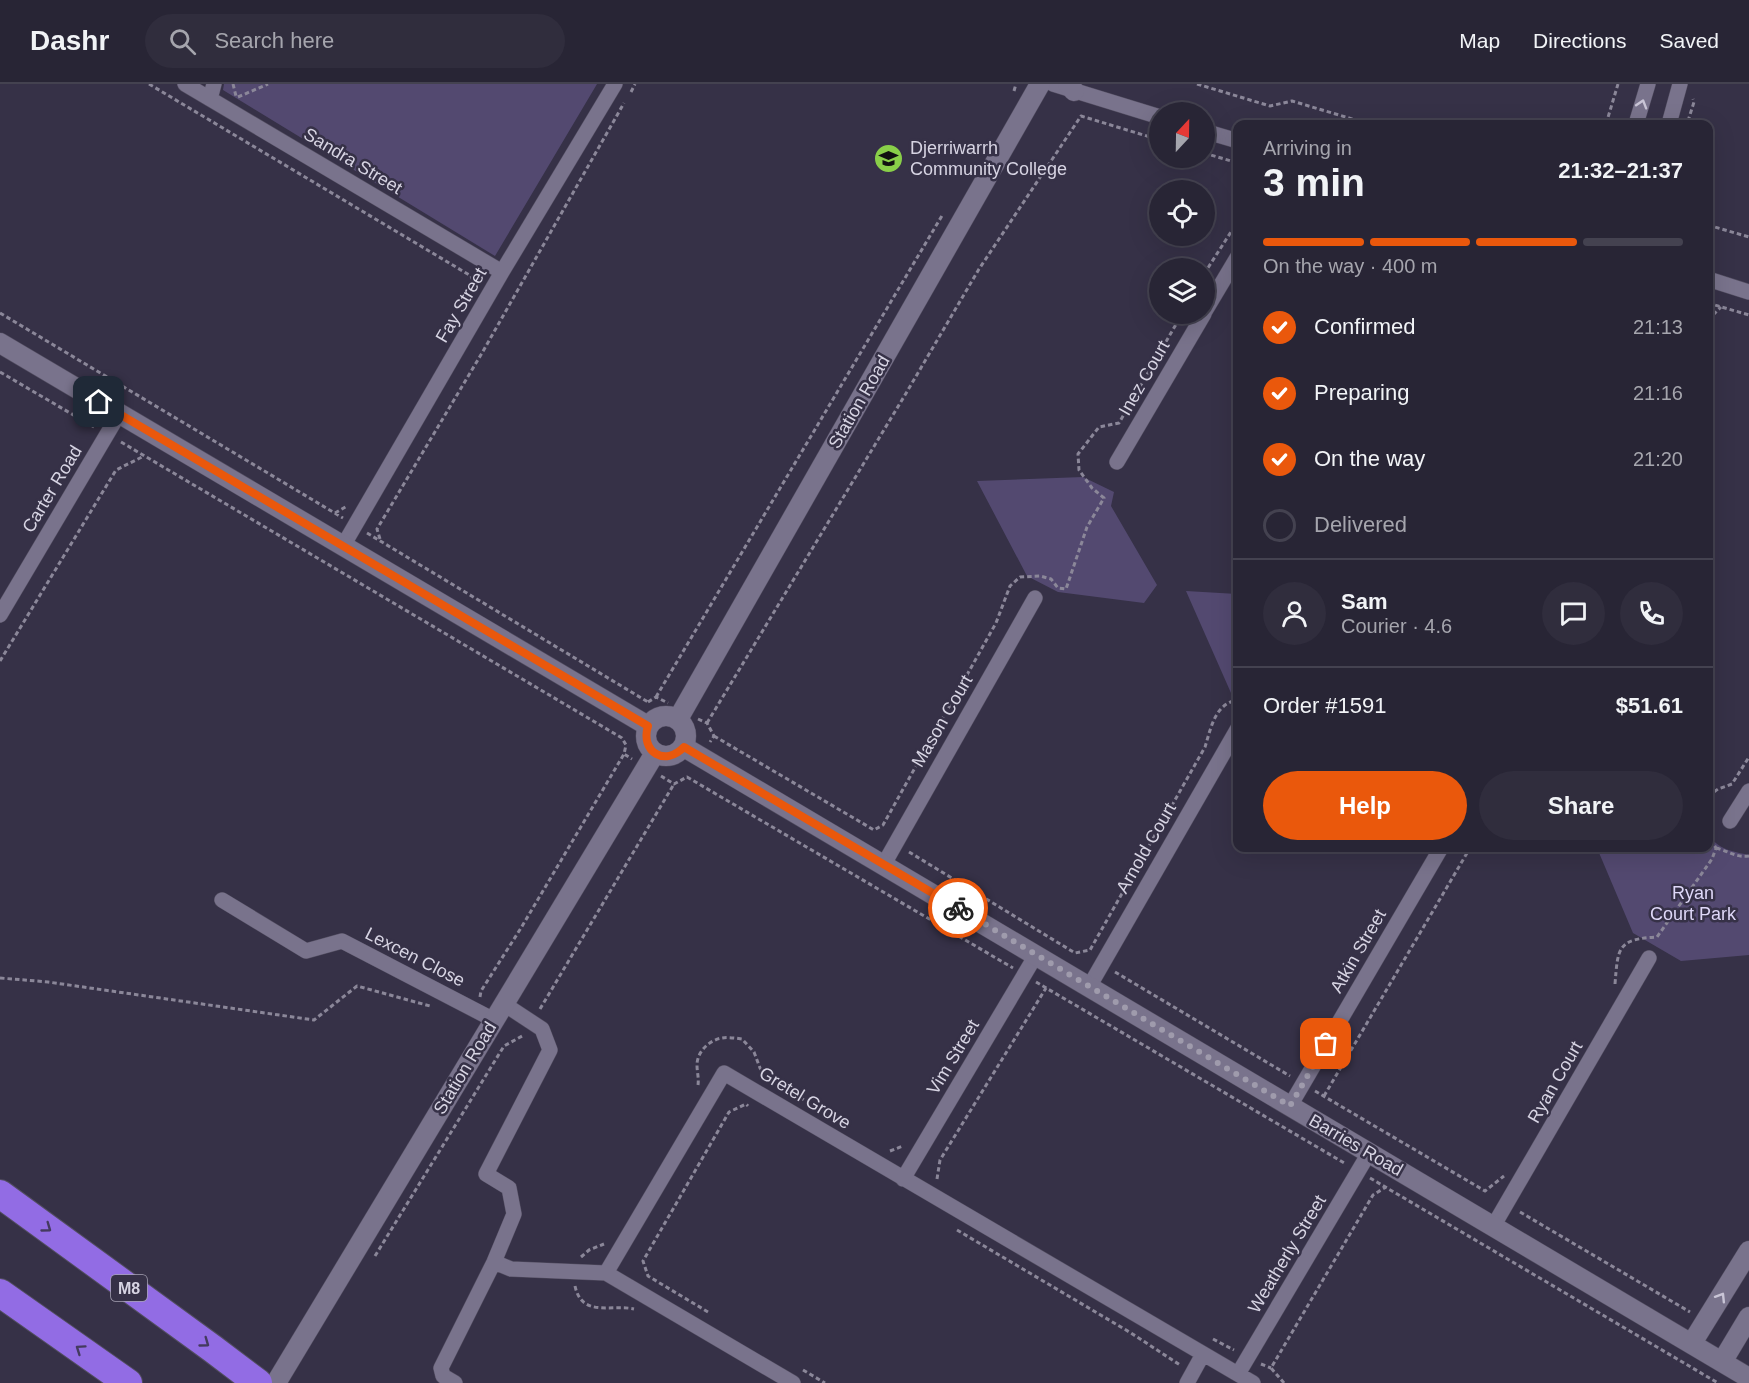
<!DOCTYPE html>
<meta charset="utf-8">
<style>
:root{--surface:#282535;--page:#302d3d;--text:#f1f3f6;--muted:#a5a5ad;--line:#444250;--accent:#ea580c}
body{margin:0;font-family:Arial,sans-serif;background:var(--page);color:var(--text);height:100vh;display:flex;flex-direction:column;font-size:22px;white-space:nowrap}
*{box-sizing:border-box;margin:0}
p{font-size:20px;color:var(--muted)}
.icon{flex:none;width:33px;height:33px;fill:none;stroke:currentColor;stroke-width:2;stroke-linecap:round;stroke-linejoin:round}
.map{position:relative;flex:1;overflow:hidden}
.drawer{position:absolute;left:1233px;top:36px;width:480px;height:732px;display:flex;flex-direction:column;background:var(--surface);border-radius:12px;box-shadow:0 6px 24px #0002,0 0 0 2px var(--line)}
.drawer>*{flex:none}
.needle{width:39px;rotate:22deg}
.buttons{position:absolute;left:1149px;top:18px;display:grid;gap:12px}
.buttons a{display:grid;place-items:center;width:66px;height:66px;border-radius:50%;background:var(--surface);box-shadow:0 6px 24px #0002,0 0 0 2px var(--line);font-size:30px}
.pin{position:absolute;display:grid;place-items:center;width:51px;height:51px;color:#fff;margin:-26px;border-radius:12px;box-shadow:0 3px 9px #0006}
.courier{position:absolute;display:grid;place-items:center;width:60px;height:60px;margin:-30px;border:4px solid #ea580c;border-radius:50%;background:#fff;color:#222;box-shadow:0 2px 8px #0007}
.headline em{font-style:normal;font-weight:600}
.headline div{display:flex;flex-direction:column-reverse}
.headline{display:flex;align-items:center;justify-content:space-between;height:102px;padding:0 30px}
h1{font-size:39px;font-weight:600;line-height:45px}
.bar{display:grid;grid-template-columns:repeat(4,1fr);gap:9px 6px;align-content:center;height:72px;padding:0 30px}
.bar i{height:8px;border-radius:4px;background:var(--line)}
.bar .on{background:var(--accent)}
.bar p{grid-column:span 4}
.line{display:flex;align-items:center;gap:15px;padding:0 30px;border-top:2px solid var(--line)}
.line div{flex:1}
.round{display:grid;place-items:center;flex:none;width:63px;height:63px;border-radius:32px;background:var(--page)}
ol{padding:0 30px;list-style:none}
li{display:flex;align-items:center;gap:18px;height:66px}
li p{margin-inline-start:auto}
li .icon{padding:6px;border-radius:50%;background:var(--accent);color:#fff;stroke-width:4}
li:last-child{color:var(--muted)}
li i{width:33px;height:33px;border:3px solid var(--line);border-radius:50%}
.action{display:flex;gap:12px;margin-top:auto;padding:12px 30px}
.action a{flex:1;height:69px;border-radius:36px;background:var(--accent);color:#fff;font-size:24px;font-weight:600;line-height:69px;text-align:center}
.action a+a{background:var(--page);color:var(--text)}
header{display:flex;align-items:center;gap:36px;box-sizing:border-box;height:84px;padding:0 30px;background:var(--surface);border-bottom:2px solid var(--line)}
header strong{font-size:28px}
nav{display:flex;gap:33px;margin-inline-start:auto;font-size:21px}
.search{width:420px;height:54px;background:var(--page);display:flex;align-items:center;gap:15px;box-sizing:border-box;padding:0 21px;border-radius:33px;color:var(--muted);font-size:22px}
.map>svg:first-child{display:block}
.park{fill:#534970}
.lines{fill:none;stroke-linecap:round;stroke-linejoin:round}
.minor-casing{stroke:#524d60;stroke-width:16}
.tertiary-casing{stroke:#524d60;stroke-width:21}
.motorway-casing{stroke:#524d60;stroke-width:30}
.path{stroke:#8b8799;stroke-width:3;stroke-dasharray:4.5 3;stroke-linecap:butt}
.minor{stroke:#79738c;stroke-width:15}
.tertiary{stroke:#79738c;stroke-width:20}
.motorway{stroke:#926ce4;stroke-width:28}
.oneway{stroke:#c9c5d6}
.oneway2{stroke:#443a5f}
.done{stroke:#9f9bac;stroke-width:6;stroke-dasharray:0 10.8}
.route{stroke:#ea580c;stroke-width:8}
.labels{text-anchor:middle;stroke-width:5;stroke-linejoin:round;paint-order:stroke}
.shield{fill:#363147;stroke:#a7a3b4;stroke-width:1.5}
.shield-label{font-size:16px;font-weight:bold;fill:#d7d4e3}
.poi-label{font-size:18px;fill:#d7d4e3;stroke:#363147;text-anchor:start}
.street-label{font-size:18px;fill:#d7d4e3;stroke:#363147}
.park-label{font-size:18px;fill:#dfd8f8;stroke:#363147}
</style>
<header>
<strong>Dashr</strong>
<div class="search"><svg class="icon" aria-label="search" viewBox="0 0 24 24"><circle cx="10" cy="10" r="6"/><path d="M15 15l6 6"/></svg>Search here</div>
<nav><a>Map</a><a>Directions</a><a>Saved</a></nav>
</header>
<div class="map">
<svg width="1749" height="1299" viewBox="0 0 1749 1299">
<rect width="100%" height="100%" fill="#363147"/>
<path class="park" d="M224 0H597L495 172 223 6Z
M1083 393 1114 408 1111 422 1157 501 1144 519 1058 508 1027 492 977 397Z
M1186 507 1237 510V613L1231 609Z
M1709 751C1717 765 1734 768 1749 771V871L1681 877 1633 849 1597 764H1708Z"/>
<g class="lines">
<defs>
<path id="minor" d="M185 0 502 188
M1053 0 1160 33
M210 15 214 0
M1636 40 1648 0
M1669 40 1680 0
M1204 47 1238 57
M1708 195 1749 208
M1204 229 1238 172
M1117 378 1204 230
M343 462 502 188 615 0
M0 531 119 330
M1730 737 1749 707
M884 780 1035 514
M222 816 306 867 342 857 494 936
M1089 903 1238 644
M1290 1022 1441 764
M903 1095 1036 871
M1494 1141 1649 874
M494 1178 511 1185 606 1189
M1238 1290 1369 1069
M455 1299 443 1292 441 1284 494 1178 514 1130 509 1104 486 1090 550 966 542 945 504 920
M793 1299 606 1189 724 989 1253 1299
M1187 1299 1203 1270"/>
<path id="tertiary" d="M1068 0 1074 7
M0 259 648 642
M646 652a20 20 0 1 1 40 0a20 20 0 1 1-40 0Z
M678 635 1040 0
M684 663 1749 1294
M1692 1259 1749 1167
M1722 1278 1749 1233
M276 1299 655 669"/>
<path id="motorway" d="M0 1110 213 1265 258 1299
M0 1209 128 1299"/>
</defs>
<use href="#minor" class="minor-casing"/>
<use href="#tertiary" class="tertiary-casing"/>
<use href="#motorway" class="motorway-casing"/>
<path class="path" d="M149 0 471 192 476 204
M233 0 236 12
M1197 0 1270 22 1292 17 1369 40
M1014 7 1016 0
M631 8 635 0
M238 13 268 0
M1688 37 1694 18 1693 15
M1606 40 1618 0
M1204 69 1238 79
M1708 141 1749 153
M1204 190 1238 137
M1708 219 1749 231
M0 229 343 434
M1708 236 1721 223
M0 288 94 343
M121 358 622 654 626 661 624 670 632 675
M335 429 347 422
M367 449 648 618
M380 455 377 445 482 269 624 19
M0 577 116 386 144 372
M656 613 943 130
M648 618 656 613 668 619
M698 635 707 639 714 652 710 658
M707 639 905 311 979 185 1081 32 1160 56
M714 652 874 746 883 741 996 539 1010 502 1020 493 1040 492 1051 495 1058 504 1066 505 1087 443 1104 414 1092 404 1079 386 1078 370 1099 343 1119 339 1182 230
M661 692 674 700 687 693 1013 884
M1708 712 1718 705 1732 700 1749 673
M1716 764C1728 767 1737 774 1749 772
M909 768 1075 869 1090 866 1205 663C1211 644 1215 619 1238 616
M1115 888 1290 992
M0 894 48 898 314 936 357 902 430 922
M1036 898 1346 1080
M1615 900C1618 864 1617 855 1657 853L1712 775 1716 764 1708 751
M480 913 481 907 521 844 624 670
M540 925 674 700
M698 1001C699 994 697 988 697 981 697 968 709 956 722 954 728 953 735 954 742 955L754 968 760 984 765 992 809 1019
M1315 1007 1485 1107 1504 1092
M1324 1012 1470 764
M890 1067 903 1062
M1370 1094 1718 1299
M937 1095 940 1076 1046 904
M1520 1128 1690 1228
M957 1146 1131 1249 1180 1281
M375 1172 504 962 524 951
M581 1173 589 1166 604 1160
M575 1202C582 1234 611 1220 634 1225
M708 1228 648 1192 643 1177 729 1028 746 1020 748 1022
M1213 1255 1234 1266
M1261 1280 1271 1284
M803 1286 825 1299
M1284 1299 1271 1284 1373 1111 1386 1103"/>
<use href="#minor" class="minor"/>
<use href="#tertiary" class="tertiary"/>
<use href="#motorway" class="motorway"/>
</g>
<defs><path id="oneway-chevron" d="M-2-3.5L2.5 0L-2 3.5" fill="none" stroke-width="1.6" stroke-linecap="round" stroke-linejoin="round" transform="scale(1.5)"/></defs>
<g class="oneway">
<use href="#oneway-chevron" transform="translate(1642 20) rotate(-73)"/>
<use href="#oneway-chevron" transform="translate(1721 1213) rotate(-58)"/>
</g>
<g class="oneway2">
<use href="#oneway-chevron" transform="translate(47 1144) rotate(36)"/>
<use href="#oneway-chevron" transform="translate(205 1259) rotate(36)"/>
<use href="#oneway-chevron" transform="translate(80 1265) rotate(-145)"/>
</g>
<g class="lines">
<path class="done" d="M958 824 1290 1022 1326 960"/>
<path class="route" d="M99 318 648 642C640 668 665 683 684 663L958 824"/>
</g>
<defs>
<symbol id="school-disc" viewBox="-11 -11 22 22"><circle r="9.5" fill="#89cf49" stroke="#363147"/><path d="M0-5L7-2L0 1L-7-2ZM-4 1L0 2.5L4 1V4Q0 6-4 4Z" fill="#111"/></symbol>
</defs>
<g fill-rule="evenodd">
<use href="#school-disc" x="872" y="58" width="33" height="33"/>
</g>
<g class="labels">
<rect class="shield" x="111" y="1191" width="36" height="26" rx="4.5"/>
<g class="shield-label">
<text x="129" y="1210">M8</text>
</g>
<g class="poi-label">
<text x="910" y="70">Djerriwarrh<tspan x="910" dy="21">Community College</tspan></text>
</g>
<g class="street-label">
<text transform="translate(353 77) rotate(31)" y="6">Sandra Street</text>
<text transform="translate(461 221) rotate(-60)" y="6">Fay Street</text>
<text transform="translate(1144 294) rotate(-60)" y="6">Inez Court</text>
<text transform="translate(859 318) rotate(-60)" y="6">Station Road</text>
<text transform="translate(52 405) rotate(-59)" y="6">Carter Road</text>
<text transform="translate(942 637) rotate(-60)" y="6">Mason Court</text>
<text transform="translate(1146 764) rotate(-60)" y="6">Arnold Court</text>
<text transform="translate(1358 867) rotate(-60)" y="6">Atkin Street</text>
<text transform="translate(415 873) rotate(27)" y="6">Lexcen Close</text>
<text transform="translate(953 973) rotate(-59)" y="6">Vim Street</text>
<text transform="translate(465 984) rotate(-59)" y="6">Station Road</text>
<text transform="translate(1555 998) rotate(-60)" y="6">Ryan Court</text>
<text transform="translate(805 1014) rotate(31)" y="6">Gretel Grove</text>
<text transform="translate(1356 1061) rotate(30)" y="6">Barries Road</text>
<text transform="translate(1287 1170) rotate(-59)" y="6">Weatherly Street</text>
</g>
<g class="park-label">
<text x="1693" y="815">Ryan<tspan x="1693" dy="21">Court Park</tspan></text>
</g>
</g>
</svg>
<div class="buttons">
<a><svg class="needle" viewBox="-14 -14 28 28"><path d="M0-13l5 13h-10z" fill="#e53935"/><path d="M0 13l5-13h-10z" fill="#a5a5ad"/></svg></a>
<a><svg class="icon" aria-label="locate" viewBox="0 0 24 24"><circle cx="12" cy="12" r="6"/><path d="M12 2v4M12 18v4M2 12h4M18 12h4"/></svg></a>
<a><svg class="icon" aria-label="layers" viewBox="0 0 24 24"><path d="M12 4l9 5-9 5-9-5zM3 14l9 5 9-5"/></svg></a>
</div>
<div class="pin" style="left:1326px;top:960px;background:#ea580c"><svg class="icon" aria-label="bag" viewBox="0 0 24 24"><path d="M5 8h14l-1 12H6zM9 8a3 3 0 0 1 6 0"/></svg></div>
<div class="pin" style="left:99px;top:318px;background:#1f2937"><svg class="icon" aria-label="home" viewBox="0 0 24 24"><path d="M3 11l9-7 9 7M6 9v11h12V9"/></svg></div>
<div class="courier" style="left:958px;top:824px"><svg class="icon" aria-label="bike" viewBox="0 0 24 24"><circle cx="6" cy="16" r="4"/><circle cx="18" cy="16" r="4"/><path d="M6 16l4-8h5l3 8M10 8l3 8H6M13 5h3"/></svg></div>
<section class="drawer">
<div class="headline"><div><h1>3 min</h1><p>Arriving in</p></div><em>21:32–21:37</em></div>
<div class="bar"><i class="on"></i><i class="on"></i><i class="on"></i><i></i><p>On the way · 400 m</p></div>
<ol>
<li><svg class="icon" aria-label="check" viewBox="0 0 24 24"><path d="M5 12l5 5 9-10"/></svg>Confirmed<p>21:13</p></li>
<li><svg class="icon" aria-label="check" viewBox="0 0 24 24"><path d="M5 12l5 5 9-10"/></svg>Preparing<p>21:16</p></li>
<li><svg class="icon" aria-label="check" viewBox="0 0 24 24"><path d="M5 12l5 5 9-10"/></svg>On the way<p>21:20</p></li>
<li><i></i>Delivered</li>
</ol>
<div class="line" style="height:108px"><a class="round"><svg class="icon" aria-label="person" viewBox="0 0 24 24"><circle cx="12" cy="8" r="4"/><path d="M4 21q1-7 8-7t8 7"/></svg></a><div><b>Sam</b><p>Courier · 4.6</p></div><a class="round"><svg class="icon" aria-label="chat" viewBox="0 0 24 24"><path d="M4 5h16v11H9l-5 4z"/></svg></a><a class="round"><svg class="icon" aria-label="phone" viewBox="0 0 24 24"><path d="M5 4h4l2 5-3 2q2 4 5 5l2-3 5 2v4C11 20 4 13 5 4z"/></svg></a></div>
<div class="line" style="height:78px"><div>Order #1591</div><b>$51.61</b></div>
<div class="action"><a>Help</a><a>Share</a></div>
</section>
</div>
